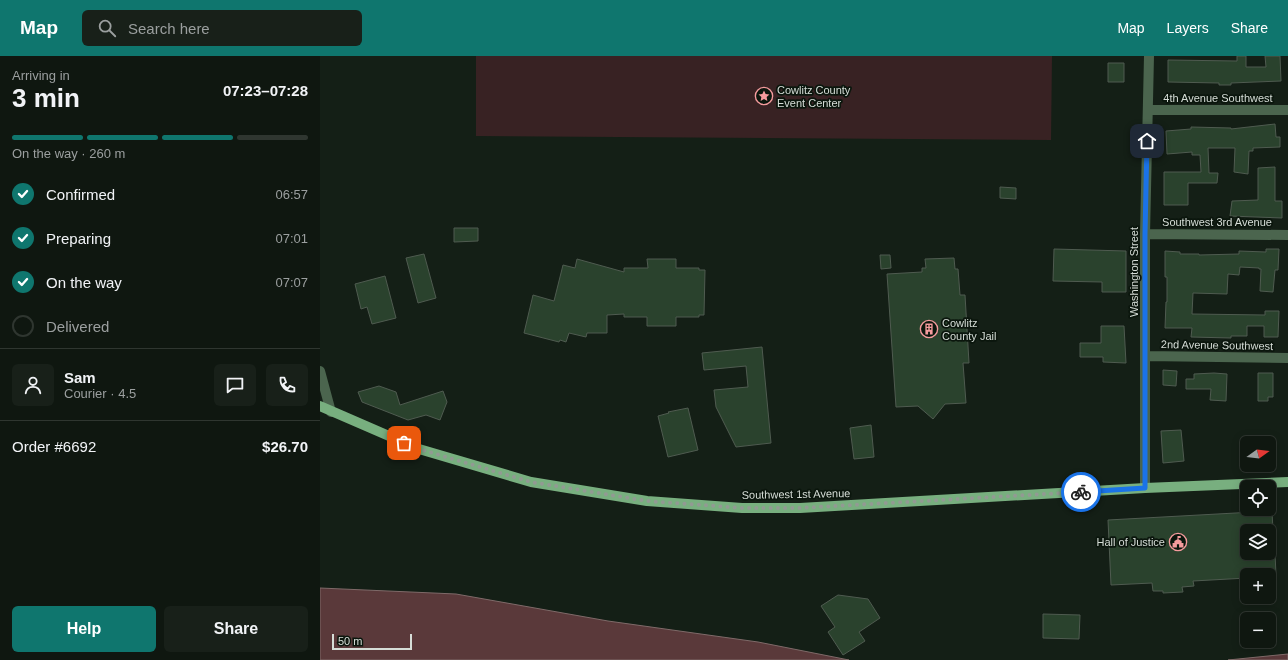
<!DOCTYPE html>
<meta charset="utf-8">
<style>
:root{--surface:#0f1710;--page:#182019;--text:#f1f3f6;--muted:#9b9f9f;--line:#2f3630;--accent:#0f766e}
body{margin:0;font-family:Arial,sans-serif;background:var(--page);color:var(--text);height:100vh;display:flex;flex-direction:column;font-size:15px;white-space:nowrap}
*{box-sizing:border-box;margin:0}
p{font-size:13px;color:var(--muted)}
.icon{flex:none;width:22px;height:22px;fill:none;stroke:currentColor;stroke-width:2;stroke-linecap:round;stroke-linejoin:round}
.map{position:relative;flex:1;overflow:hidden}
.side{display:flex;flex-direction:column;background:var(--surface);width:320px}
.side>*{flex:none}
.needle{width:26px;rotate:75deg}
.buttons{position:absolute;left:920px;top:380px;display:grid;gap:8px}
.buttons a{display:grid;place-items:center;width:36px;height:36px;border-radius:6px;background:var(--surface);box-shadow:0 2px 10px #0003,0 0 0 1px var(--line);font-size:20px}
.scale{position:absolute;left:12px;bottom:10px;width:80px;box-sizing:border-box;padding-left:4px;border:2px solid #d6ddd7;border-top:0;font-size:11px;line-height:14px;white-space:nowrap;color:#d6ddd7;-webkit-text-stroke:3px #0b160d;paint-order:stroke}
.pin{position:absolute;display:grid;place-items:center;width:34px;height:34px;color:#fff;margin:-17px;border-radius:8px;box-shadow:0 2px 6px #0006}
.courier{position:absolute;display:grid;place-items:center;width:40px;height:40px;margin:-20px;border:3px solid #1a73e8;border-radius:50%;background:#fff;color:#222;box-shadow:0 1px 5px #0007}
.summary em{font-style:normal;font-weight:600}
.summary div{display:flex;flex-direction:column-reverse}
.summary{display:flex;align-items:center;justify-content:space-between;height:68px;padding:0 12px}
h1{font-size:26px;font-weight:600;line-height:30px}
.bar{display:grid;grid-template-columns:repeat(4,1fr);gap:6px 4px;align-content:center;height:48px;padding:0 12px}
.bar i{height:5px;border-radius:3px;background:var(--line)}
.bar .selected{background:var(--accent)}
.bar p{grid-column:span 4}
.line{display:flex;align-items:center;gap:10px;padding:0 12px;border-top:1px solid var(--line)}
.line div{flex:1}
.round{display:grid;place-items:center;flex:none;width:42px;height:42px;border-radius:6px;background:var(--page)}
ol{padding:0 12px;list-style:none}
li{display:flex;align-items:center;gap:12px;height:44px}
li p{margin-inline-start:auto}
li .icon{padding:4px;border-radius:50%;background:var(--accent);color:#fff;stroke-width:4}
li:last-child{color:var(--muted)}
li i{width:22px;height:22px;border:2px solid var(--line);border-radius:50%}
.button{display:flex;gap:8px;margin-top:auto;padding:8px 12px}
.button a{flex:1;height:46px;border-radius:6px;background:var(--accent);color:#fff;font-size:16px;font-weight:600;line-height:46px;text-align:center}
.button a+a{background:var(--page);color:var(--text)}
header{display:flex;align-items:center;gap:24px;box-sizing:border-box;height:56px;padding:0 20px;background:var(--accent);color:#fff}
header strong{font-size:19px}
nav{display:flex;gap:22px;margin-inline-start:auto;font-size:14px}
.search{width:280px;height:36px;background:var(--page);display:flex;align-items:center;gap:10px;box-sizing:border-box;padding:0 14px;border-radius:6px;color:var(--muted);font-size:15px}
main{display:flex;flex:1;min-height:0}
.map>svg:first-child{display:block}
.green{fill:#382223}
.water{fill:#5a393a;stroke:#7f6a69}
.building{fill:#2a422d;stroke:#4f5b50}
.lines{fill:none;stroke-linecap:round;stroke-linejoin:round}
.minor{stroke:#4b654e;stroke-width:10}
.major{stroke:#78af7f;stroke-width:10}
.done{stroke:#929a93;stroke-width:4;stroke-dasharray:0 7.2}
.route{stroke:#1a73e8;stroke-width:5}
.labels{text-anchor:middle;stroke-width:3.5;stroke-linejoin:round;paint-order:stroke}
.poi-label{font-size:11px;fill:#d6ddd7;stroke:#0b160d;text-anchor:start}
.street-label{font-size:11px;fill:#d6ddd7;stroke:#0b160d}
</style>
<header>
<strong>Map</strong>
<div class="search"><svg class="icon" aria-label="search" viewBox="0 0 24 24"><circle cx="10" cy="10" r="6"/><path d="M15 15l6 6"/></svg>Search here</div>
<nav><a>Map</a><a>Layers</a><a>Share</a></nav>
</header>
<main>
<section class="side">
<div class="summary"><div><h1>3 min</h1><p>Arriving in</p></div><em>07:23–07:28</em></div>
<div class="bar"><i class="selected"></i><i class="selected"></i><i class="selected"></i><i></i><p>On the way · 260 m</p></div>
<ol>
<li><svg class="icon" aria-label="check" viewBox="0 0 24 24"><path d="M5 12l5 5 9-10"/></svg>Confirmed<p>06:57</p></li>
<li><svg class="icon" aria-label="check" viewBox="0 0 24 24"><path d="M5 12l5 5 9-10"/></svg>Preparing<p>07:01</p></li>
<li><svg class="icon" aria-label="check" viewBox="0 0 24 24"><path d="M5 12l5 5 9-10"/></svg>On the way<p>07:07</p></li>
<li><i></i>Delivered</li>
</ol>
<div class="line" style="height:72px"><a class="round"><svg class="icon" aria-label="person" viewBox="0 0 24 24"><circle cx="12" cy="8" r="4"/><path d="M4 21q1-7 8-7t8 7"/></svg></a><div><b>Sam</b><p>Courier · 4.5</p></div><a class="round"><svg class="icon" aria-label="chat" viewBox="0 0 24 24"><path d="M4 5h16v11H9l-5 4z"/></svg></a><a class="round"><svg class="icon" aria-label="phone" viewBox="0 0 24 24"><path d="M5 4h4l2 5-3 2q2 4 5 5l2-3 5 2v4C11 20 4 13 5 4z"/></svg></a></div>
<div class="line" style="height:52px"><div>Order #6692</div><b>$26.70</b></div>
<div class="button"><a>Help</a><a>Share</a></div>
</section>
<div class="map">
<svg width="968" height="604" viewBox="0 0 968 604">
<rect width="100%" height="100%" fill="#141f16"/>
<path class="green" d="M156 0H732L731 84 156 80Z"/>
<path class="water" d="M0 532 136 538 288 565 438 586 529 604H0Z
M968 598V604H908Z"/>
<path class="building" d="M917 0H926V11H946L945 0H960L961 25 911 27V29H899V27L848 26V4L917 5Z
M788 7H804V26H788Z
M955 68 956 81H960V91L933 92V95H929L928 118 914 116 915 92H888L889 117H898L897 127H868V149H844V116H881L880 99H872V96L847 98 846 75 871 73V71L911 72V73Z
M955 111V145H962V162L910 160 912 145 938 144V112Z
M680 131 696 132V143L680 142Z
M134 172H158V185L134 186Z
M734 193 806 195V236H782V226L733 225Z
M946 193H959L958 214H955L953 236 940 235 941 213H939V212L920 211 919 219 908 218 907 238 873 237 872 258 945 259V255H959L958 281H944V270H927V280H911V282L871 281 872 272H845L846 246H847V221H845V195L860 196V198H879V199L919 198V195L946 196Z
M104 198 116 242 98 247 86 202Z
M560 199H570L571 212 561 213Z
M634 202 635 213H638L640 239H645L649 307H643L646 347 625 348 613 363 598 350 576 351 567 218 602 216V212H606L605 203Z
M257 203 304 216V212H328L327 203H356V212H379V214H385L384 259H379V261H356V270H327V261H304V258L287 259V277H267L266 281 249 277 246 286 240 284 239 286 204 277 213 239 234 245 243 209 255 212Z
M65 220 76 262 52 268 47 251 41 253 35 228Z
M781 270H804L806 307 783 306V301H760V287H781Z
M442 291 451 387 416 391 396 351 394 334 428 331 426 310 384 314 382 297Z
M843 314 857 315 856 330 843 329Z
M894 317 907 318 906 345 890 344 891 333H866V323H874V318Z
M938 317H953V341H948V345H938Z
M59 330 76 336 80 349 123 335 127 346 120 364 106 359 88 364 42 346 38 336Z
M368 352 378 394 348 401 338 360 349 357 348 356Z
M551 369 554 401 534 403 530 372Z
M861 374 864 405 843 407 841 375Z
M952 455 953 475H927V497H955L956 519H927V522L873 525 874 530 862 531 863 536 843 537V535H833L832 527 791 529 788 464Z
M518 539 548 543 560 562 539 576 545 585 523 599 508 576 515 571 501 550Z
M723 558 760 559 759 583 723 582Z"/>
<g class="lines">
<path class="minor" d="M828 54H968
M825 178 968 179
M826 300 968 302
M0 315 11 356
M825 432V178L829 0"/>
<path class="major" d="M0 350 99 393 211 426 327 445 422 452H480L825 432 968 426"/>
</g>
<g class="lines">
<path class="done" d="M84 387 99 393 211 426 327 445 422 452H480L761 436"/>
<path class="route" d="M761 436 825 432V178L827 85"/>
</g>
<defs>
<symbol id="sight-ring" viewBox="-11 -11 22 22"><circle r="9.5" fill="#0b160d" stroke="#f59b9d" stroke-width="1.5"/><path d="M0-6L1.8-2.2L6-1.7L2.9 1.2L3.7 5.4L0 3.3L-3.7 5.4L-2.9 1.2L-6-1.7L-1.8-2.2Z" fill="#f59b9d"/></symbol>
<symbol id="building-ring" viewBox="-11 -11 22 22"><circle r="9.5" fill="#0b160d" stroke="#f59b9d" stroke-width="1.5"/><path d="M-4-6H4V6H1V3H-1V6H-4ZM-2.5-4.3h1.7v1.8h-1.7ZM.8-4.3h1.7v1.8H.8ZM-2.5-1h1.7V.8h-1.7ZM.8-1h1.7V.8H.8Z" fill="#f59b9d"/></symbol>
<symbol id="civic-ring" viewBox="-11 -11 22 22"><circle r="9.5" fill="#0b160d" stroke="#f59b9d" stroke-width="1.5"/><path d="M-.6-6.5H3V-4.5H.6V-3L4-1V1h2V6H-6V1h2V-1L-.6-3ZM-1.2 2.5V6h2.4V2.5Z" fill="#f59b9d"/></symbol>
</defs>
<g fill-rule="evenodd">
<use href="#sight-ring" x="434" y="30" width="20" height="20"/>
<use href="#building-ring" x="599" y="263" width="20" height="20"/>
<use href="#civic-ring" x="848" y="476" width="20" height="20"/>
</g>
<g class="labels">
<g class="poi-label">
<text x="457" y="38">Cowlitz County<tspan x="457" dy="13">Event Center</tspan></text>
<text x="622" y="271">Cowlitz<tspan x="622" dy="13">County Jail</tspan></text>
<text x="845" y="490" text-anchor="end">Hall of Justice</text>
</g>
<g class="street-label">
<text x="898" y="46">4th Avenue Southwest</text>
<text x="897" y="170">Southwest 3rd Avenue</text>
<text transform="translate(814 216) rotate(-90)" y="4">Washington Street</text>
<text transform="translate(897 289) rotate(1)" y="4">2nd Avenue Southwest</text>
<text transform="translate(476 438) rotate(-1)" y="4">Southwest 1st Avenue</text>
</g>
</g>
</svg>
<div class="buttons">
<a><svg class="needle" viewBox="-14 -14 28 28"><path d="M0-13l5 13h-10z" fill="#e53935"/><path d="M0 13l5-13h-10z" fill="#9b9f9f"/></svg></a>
<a><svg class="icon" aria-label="locate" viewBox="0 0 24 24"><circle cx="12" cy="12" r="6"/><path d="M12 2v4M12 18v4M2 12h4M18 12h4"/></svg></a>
<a><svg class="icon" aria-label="layers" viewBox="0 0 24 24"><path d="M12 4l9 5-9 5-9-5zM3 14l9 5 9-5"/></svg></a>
<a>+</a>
<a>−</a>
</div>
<div class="scale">50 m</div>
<div class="pin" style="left:84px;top:387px;background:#ea580c"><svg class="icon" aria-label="bag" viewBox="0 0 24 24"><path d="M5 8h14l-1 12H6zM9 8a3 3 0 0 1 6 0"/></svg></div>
<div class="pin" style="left:827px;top:85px;background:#1f2937"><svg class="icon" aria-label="home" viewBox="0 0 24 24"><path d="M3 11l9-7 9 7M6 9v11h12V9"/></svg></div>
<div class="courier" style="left:761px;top:436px"><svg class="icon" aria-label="bike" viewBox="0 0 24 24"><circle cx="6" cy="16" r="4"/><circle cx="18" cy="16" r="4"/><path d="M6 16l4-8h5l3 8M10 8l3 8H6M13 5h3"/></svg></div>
</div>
</main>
